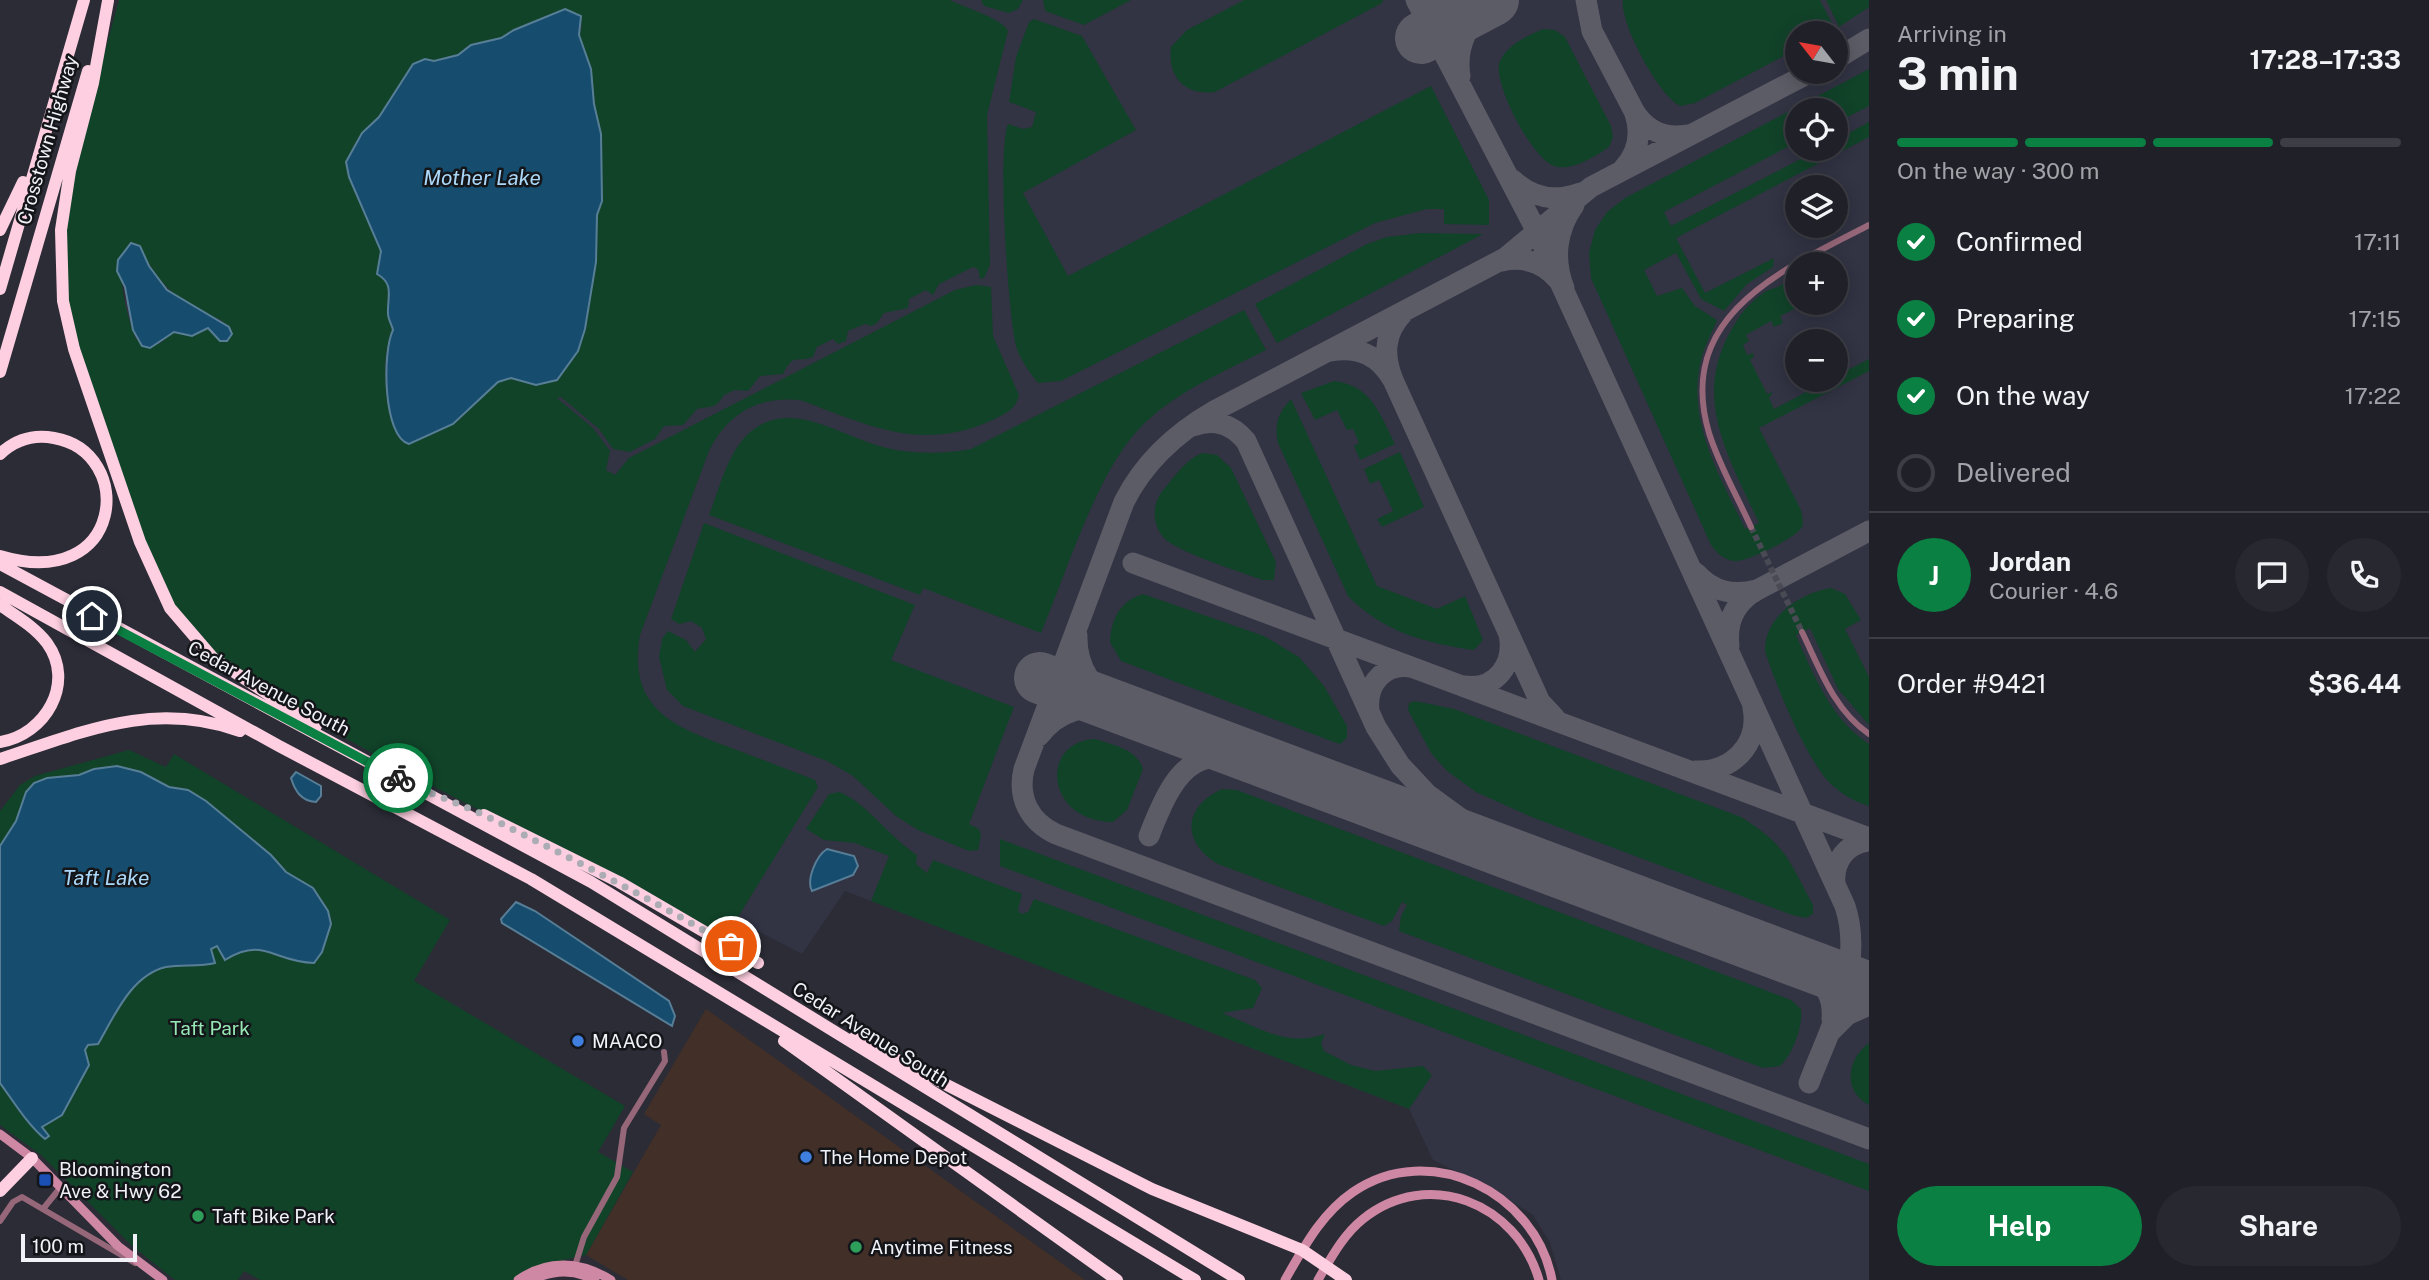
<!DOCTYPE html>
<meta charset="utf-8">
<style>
:root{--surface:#202128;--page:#282930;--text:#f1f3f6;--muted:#a2a3a8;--line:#3d3e45;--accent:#0b8043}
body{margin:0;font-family:"Public Sans",sans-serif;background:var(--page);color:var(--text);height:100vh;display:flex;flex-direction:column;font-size:26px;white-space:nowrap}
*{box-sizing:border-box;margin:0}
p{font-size:23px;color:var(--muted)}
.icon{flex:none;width:38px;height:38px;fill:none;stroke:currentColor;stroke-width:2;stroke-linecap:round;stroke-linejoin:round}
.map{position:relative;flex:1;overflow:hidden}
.details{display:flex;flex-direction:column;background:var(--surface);width:560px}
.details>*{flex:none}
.needle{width:46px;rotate:301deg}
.buttons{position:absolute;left:1785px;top:21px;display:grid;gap:14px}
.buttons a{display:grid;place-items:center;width:63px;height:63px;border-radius:50%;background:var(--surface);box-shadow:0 4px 18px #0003,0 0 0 2px var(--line);font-size:35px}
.scale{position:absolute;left:21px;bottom:18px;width:116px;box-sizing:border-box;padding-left:7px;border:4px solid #f1f1f8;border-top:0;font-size:19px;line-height:24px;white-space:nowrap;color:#f1f1f8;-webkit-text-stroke:5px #141519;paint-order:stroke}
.pin{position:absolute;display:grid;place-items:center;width:60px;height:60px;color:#fff;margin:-30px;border:4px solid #fff;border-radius:50%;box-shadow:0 2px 7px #0007}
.courier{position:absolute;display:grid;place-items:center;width:70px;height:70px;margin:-35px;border:5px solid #0b8043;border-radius:50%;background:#fff;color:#222;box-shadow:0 2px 9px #0007}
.headline em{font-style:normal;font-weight:700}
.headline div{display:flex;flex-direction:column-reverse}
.headline{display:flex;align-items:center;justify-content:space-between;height:119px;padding:0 28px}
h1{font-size:46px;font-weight:700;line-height:52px}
.bar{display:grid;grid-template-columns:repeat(4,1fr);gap:10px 7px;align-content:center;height:84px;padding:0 28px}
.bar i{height:9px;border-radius:5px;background:var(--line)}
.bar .selected{background:var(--accent)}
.bar p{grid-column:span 4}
.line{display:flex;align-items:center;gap:18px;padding:0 28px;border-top:2px solid var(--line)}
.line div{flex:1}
.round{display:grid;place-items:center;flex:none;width:74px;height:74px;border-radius:37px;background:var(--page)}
ol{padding:0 28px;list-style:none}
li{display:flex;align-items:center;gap:21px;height:77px}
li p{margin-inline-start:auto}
li .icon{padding:7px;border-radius:50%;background:var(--accent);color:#fff;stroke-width:4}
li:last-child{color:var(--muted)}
li i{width:38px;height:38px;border:4px solid var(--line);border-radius:50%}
.primary-button{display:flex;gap:14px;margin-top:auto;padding:14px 28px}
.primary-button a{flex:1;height:80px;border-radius:42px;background:var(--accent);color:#fff;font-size:28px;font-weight:700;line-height:80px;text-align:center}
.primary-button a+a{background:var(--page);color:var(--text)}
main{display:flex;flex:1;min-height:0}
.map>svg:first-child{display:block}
.commercial{fill:#422f28}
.built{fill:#323343;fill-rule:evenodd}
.green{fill:#114329;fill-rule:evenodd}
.water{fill:#164d6e;stroke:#587e97;stroke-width:2}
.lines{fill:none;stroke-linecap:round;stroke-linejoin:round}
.taxiway{stroke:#5c5c66;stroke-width:21}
.runway{stroke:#5c5c66;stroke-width:52}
.street-tunnel{stroke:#494a53;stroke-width:6;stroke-dasharray:6 3;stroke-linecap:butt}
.street{stroke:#956779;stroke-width:6}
.secondary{stroke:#cf88a4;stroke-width:9}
.highway{stroke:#fdcfe0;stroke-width:12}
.done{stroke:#acacb4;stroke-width:7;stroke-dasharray:0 12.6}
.route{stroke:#0b8043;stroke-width:9}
.shop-dot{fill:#3f7fe0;stroke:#141519;stroke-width:2.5}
.transit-dot{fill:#1a4fb4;stroke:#141519;stroke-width:2.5}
.leisure-dot{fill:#2e9e5b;stroke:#141519;stroke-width:2.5}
.labels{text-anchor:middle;stroke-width:5;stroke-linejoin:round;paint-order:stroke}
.street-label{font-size:19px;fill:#f1f1f8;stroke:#141519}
.park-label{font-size:19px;fill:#96e9b5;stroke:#141519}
.poi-label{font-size:19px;fill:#f1f1f8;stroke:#141519;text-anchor:start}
.water-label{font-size:21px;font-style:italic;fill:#abd8f9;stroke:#141519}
</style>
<main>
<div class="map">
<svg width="1869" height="1280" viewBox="0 0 1869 1280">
<rect width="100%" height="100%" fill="#2b2c36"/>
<path class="commercial" d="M706 1009 1085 1280H628L586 1255 661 1125 644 1114Z"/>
<path class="built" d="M187 0H1869V1280H1561L1550 1243 1533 1215 1490 1188 1433 1160 1409 1109 845 891 802 954 700 901 115 350ZM1797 33H1836V72H1797ZM1797 110H1836V149H1797ZM1797 187H1836V226H1797ZM1797 264H1836V303H1797ZM1797 341H1836V380H1797Z"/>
<path class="green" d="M119 0H950C965 8 1002 18 1008 31L987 115 990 265 984 278 980 279 978 269 973 267 939 284 933 295 926 290 909 299 908 308 884 313 877 323 871 326 865 324 848 331 846 341 838 344 833 339 817 347 813 357C794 364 795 351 783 374L760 376 748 391 735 390 724 395C714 410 714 405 697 409L683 425 664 426 655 439 630 452 613 449 599 429 561 397 557 398 593 428 610 451 606 470 615 475 629 458 955 290 976 285 991 287 993 336 1019 395C1015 412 1002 415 988 422 919 452 865 424 800 400 759 396 728 413 709 451L640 635C628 707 670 725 729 747 758 758 787 769 815 780L818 787 727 935 723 936 421 780 289 707 228 667 185 624 151 566 68 313 66 214 78 150ZM564 9 582 26 579 35 591 69 594 104 601 134 602 201 597 215 596 262 585 329 536 385C492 364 484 402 454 423 442 432 423 436 409 444L398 437C396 425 389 415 388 404 384 381 383 351 393 330 392 325 388 319 388 314 387 297 395 285 377 273L381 251 349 177 346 162 362 133 379 117 425 59 434 61 458 55 471 45 501 38 514 30ZM131 243 140 247C160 289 181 303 223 321L192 336 174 332 159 344 136 339C126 313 112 265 131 243Z
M981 0H1023L1018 9 1009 13 984 6Z
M1043 0H1131L1084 25 1045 11Z
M1244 0H1383L1382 3 1215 92C1185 96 1167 77 1171 47L1187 30Z
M1623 0H1820L1835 29 1828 33H1797V49L1695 103 1681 106C1660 99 1619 22 1623 0Z
M1826 0H1869V7L1839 27Z
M1034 19 1082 36 1136 130 1023 193 1068 276 1431 86 1489 200V225L1444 224V209H1427L1375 223 1061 381 1038 383C1030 373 1019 358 1016 346 1008 312 997 152 1008 124L1023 129 1032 127 1036 112 1009 102 1016 57 1029 22Z
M1543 29 1555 30 1565 37 1611 126 1613 137 1609 147C1596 156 1571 172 1554 166 1533 160 1491 81 1500 61 1508 44 1527 36 1543 29Z
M1869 69V106L1836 123V110H1797V142L1664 212 1671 226 1820 149H1836V140L1869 122V137L1676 238 1705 293 1774 258 1773 267 1747 284 1724 311 1701 299 1676 253 1644 270 1657 296 1682 288 1695 306 1717 320C1712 333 1704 346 1701 360 1686 421 1720 476 1745 529L1759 523C1723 446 1689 390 1740 316 1746 307 1759 295 1768 290 1774 288 1780 288 1785 281L1792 285 1797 303H1802L1805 310 1800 306 1780 316 1783 323 1774 327 1771 321 1746 335 1749 341 1743 345 1747 355 1753 353 1754 356 1750 360 1767 394 1773 392 1769 398 1774 409 1829 380H1836V376L1869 359V371L1759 428 1801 510C1802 516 1804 521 1802 527 1796 538 1746 563 1733 561 1723 559 1717 553 1711 545L1591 278 1589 253 1595 230 1607 212 1625 198Z
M1420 233 1483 234 1277 343 1255 304 1367 244 1387 237Z
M1244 310 1266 350C1222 373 1172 393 1138 430 1096 475 1066 574 1041 633L923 588 920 595 709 515C719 490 726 458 745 437 788 392 844 440 891 449 918 454 944 454 971 449Z
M1334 381C1371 385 1380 414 1395 444L1360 460 1354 446 1359 443 1353 429 1347 430 1337 410 1315 420 1301 393Z
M1291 399 1377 586 1437 609 1465 596 1483 640 1474 650C1425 643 1383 632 1348 596L1278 443C1274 424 1278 413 1291 399Z
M1400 452 1424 507 1382 527 1377 519 1393 511 1379 480 1370 484 1364 469Z
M1203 453 1217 455 1231 468 1276 562 1274 580H1263C1243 573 1175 551 1164 538 1151 523 1152 503 1164 489 1175 476 1187 458 1203 453Z
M704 523 915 605 891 660 1014 707 969 824 979 829 981 835 978 850 969 851 918 830 896 816 853 776 827 761 683 706 667 690 659 657 662 639 668 631 686 640 695 652 706 639 702 628 691 621 679 624 671 619Z
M1831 588 1845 594 1861 620 1845 629 1869 677V725L1838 689 1810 628 1796 635C1814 676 1831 719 1869 744V806C1853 801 1839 793 1827 780 1804 753 1776 686 1765 651 1764 617 1800 593 1831 588Z
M1143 594 1264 636 1299 657 1324 686 1347 726V738L1340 744 1331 741 1121 661 1110 642C1111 619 1120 601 1143 594Z
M1415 701 1454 709 1741 817C1786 845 1789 860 1813 905V914L1806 918 1792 915 1534 818 1476 792 1447 771 1431 753 1408 710 1409 703Z
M1095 739C1113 745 1137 749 1143 769L1127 810 1113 822C1045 821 1039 742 1095 739Z
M129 750 166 767 174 754 450 920 414 981 625 1106 598 1152 633 1172 586 1255 536 1266 512 1280H260L244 1271 238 1280H175L131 1245 41 1155 0 1125V811L20 785 35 776Z
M1222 789 1237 790 1791 1000 1801 1009C1803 1026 1793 1054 1780 1066L1763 1068 1399 931 1401 916 1407 905 1402 902 1392 921 1384 926 1218 864C1181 842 1183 807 1222 789Z
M839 792C865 801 891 839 917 855L916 864 927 873 933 860 1022 894 1018 910 1021 914 1028 912 1034 899 1255 980 1262 988 1253 1008 1222 1013C1259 1027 1286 1048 1325 1034L1321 1043 1324 1051 1351 1065 1375 1071 1423 1066 1432 1075 1409 1109 871 901 889 856 855 843 824 840 806 829 829 794Z
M1000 839 1869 1164V1191L1000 866Z
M1869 1043V1105C1842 1091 1847 1059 1869 1043Z"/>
<path class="water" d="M565 9 581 16 579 35 591 69 594 104 601 134 602 201 597 215 596 262 585 329 578 351 557 380 536 385 511 378 498 382 453 424 409 444C383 437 382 352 393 330 392 325 388 319 388 314 387 297 395 284 377 274L381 251 349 177 346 162 362 133 379 117 413 64 425 59 434 61 458 55 471 45 501 38 514 30Z
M131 243 140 246 149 266 167 290 229 327 232 334 227 341H220L208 328 192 336 174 332 150 348 142 346 133 330 125 287 117 271 118 260Z
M117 766 141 772 169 787 188 790 206 801 271 855 286 872 313 888 328 911 331 924 322 952 314 963C273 962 264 936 225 960L217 946 211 949 215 963C199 967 182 964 166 967 131 975 114 1017 98 1044L88 1045 85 1050 89 1065 62 1115 42 1127 49 1136 45 1139C27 1124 14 1102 0 1083V846L16 821 26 792 34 783 47 778 79 775 94 769Z
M296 772 321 786V796L316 802C301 801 295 791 291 778Z
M827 849 854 856 858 866 853 875 812 891C806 880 816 856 827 849Z
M516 902 535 911 669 1001 675 1016 672 1026 502 923 501 919Z"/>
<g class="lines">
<path class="taxiway" d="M1416 0 1537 232 1845 906C1865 967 1830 1027 1809 1083
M1435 0 1459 5 1490 2C1469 23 1455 45 1460 76
M1586 0 1592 31 1634 111
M1836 59 1869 39
M1811 72 1591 187 1505 258 1214 411C1176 433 1144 462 1124 502L1024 769C1017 798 1030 822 1056 834L1869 1139
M1623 169C1639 152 1642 133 1634 111 1646 130 1665 139 1687 135
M1513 180C1532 198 1556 202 1580 193
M1502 261C1528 255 1550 266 1564 288 1553 260 1556 230 1574 205
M1331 351C1359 346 1379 356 1393 380 1383 355 1384 333 1403 313
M1393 380 1509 634
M1193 426C1213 418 1232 424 1246 441L1376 727 1400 765 1427 794 1479 832 1576 878
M1133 563 1869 838
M1696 573C1713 592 1733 596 1757 590 1735 602 1726 621 1729 646
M1757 590 1869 531
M1465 686C1497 690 1515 663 1509 634L1540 702 1555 718
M1369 710C1366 684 1384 663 1411 667
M1039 736C1060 708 1086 706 1118 707 1093 689 1076 668 1077 635
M1695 771C1731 773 1760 745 1753 708
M1149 836C1179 758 1198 742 1281 768
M1835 884C1833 861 1846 844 1869 841
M1764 949C1796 963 1836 976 1832 1019
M1831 1031 1847 1015 1869 1005"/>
<path class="runway" d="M1421 38 1493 0
M1040 678 1869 988"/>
<path class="street-tunnel" d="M1751 527 1802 632"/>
<path class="street" d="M1751 527C1737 496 1719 465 1709 433 1674 314 1785 269 1869 225
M1802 632C1820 669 1834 710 1869 734
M43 1209 60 1188
M0 1221 13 1202 22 1197 135 1263
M574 1269 584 1237 617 1177 624 1128 665 1061 664 1052"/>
<path class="secondary" d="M0 1134 32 1158 118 1246 163 1280
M518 1280C548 1259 580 1261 611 1280
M531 1280C554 1270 573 1269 595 1280
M1285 1280C1304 1247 1321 1214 1353 1192 1430 1139 1536 1193 1552 1280
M1318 1280C1331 1258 1343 1235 1363 1219 1428 1167 1517 1203 1539 1280"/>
<path class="highway" d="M108 1 93 83 70 171 61 230 63 301 74 349 140 542 170 608 213 658 316 726
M0 230 23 182
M0 289 84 0
M0 372 88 71
M0 454C15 440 33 434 54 438 136 452 125 593 0 556
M0 564 591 882 1239 1280
M0 592 279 746 531 879 1195 1280
M0 605C16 616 35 627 47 643 76 683 45 735 0 742
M0 759C83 732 152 700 240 731
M484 815 619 882 758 963
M854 1038 1152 1189 1302 1250 1346 1280
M784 1041 1117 1280
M0 1191 32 1158"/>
</g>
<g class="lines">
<path class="done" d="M398 778C426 793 457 802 486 816 569 857 651 899 731 946"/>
<path class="route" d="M92 616 398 778"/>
</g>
<g class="shop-dot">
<circle cx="578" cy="1041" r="7"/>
<circle cx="806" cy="1157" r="7"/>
</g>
<rect class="transit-dot" x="38" y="1173" width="14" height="14" rx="3.5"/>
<g class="leisure-dot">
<circle cx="198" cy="1216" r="7"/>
<circle cx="856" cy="1247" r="7"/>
</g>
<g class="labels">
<g class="street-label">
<text transform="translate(47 140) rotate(-74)" y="7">Crosstown Highway</text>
<text transform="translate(269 688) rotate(28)" y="7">Cedar Avenue South</text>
<text transform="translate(871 1034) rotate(32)" y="7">Cedar Avenue South</text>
</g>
<g class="park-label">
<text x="210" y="1035">Taft Park</text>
</g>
<g class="poi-label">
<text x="592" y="1048">MAACO</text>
<text x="820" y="1164">The Home Depot</text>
<text x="59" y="1176">Bloomington<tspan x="59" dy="22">Ave &amp; Hwy 62</tspan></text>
<text x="212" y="1223">Taft Bike Park</text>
<text x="870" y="1254">Anytime Fitness</text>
</g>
<g class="water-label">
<text x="482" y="185">Mother Lake</text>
<text x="106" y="885">Taft Lake</text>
</g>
</g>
</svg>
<div class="buttons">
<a><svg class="needle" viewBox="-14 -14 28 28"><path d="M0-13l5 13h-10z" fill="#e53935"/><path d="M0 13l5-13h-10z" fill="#a2a3a8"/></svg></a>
<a><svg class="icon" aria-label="locate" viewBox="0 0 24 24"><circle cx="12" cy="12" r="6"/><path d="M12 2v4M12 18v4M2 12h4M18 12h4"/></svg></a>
<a><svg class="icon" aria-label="layers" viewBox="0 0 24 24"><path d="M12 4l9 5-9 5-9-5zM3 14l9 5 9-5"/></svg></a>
<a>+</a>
<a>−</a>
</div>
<div class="scale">100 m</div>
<div class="pin" style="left:731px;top:946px;background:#ea580c"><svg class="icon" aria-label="bag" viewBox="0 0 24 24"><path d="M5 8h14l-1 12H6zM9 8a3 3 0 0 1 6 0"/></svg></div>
<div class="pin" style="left:92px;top:616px;background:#1f2937"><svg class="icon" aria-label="home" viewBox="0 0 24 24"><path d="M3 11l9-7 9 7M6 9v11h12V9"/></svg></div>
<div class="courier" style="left:398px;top:778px"><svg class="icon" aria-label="bike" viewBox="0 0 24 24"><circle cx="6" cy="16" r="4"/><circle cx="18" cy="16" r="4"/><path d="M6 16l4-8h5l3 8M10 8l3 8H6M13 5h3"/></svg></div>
</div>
<section class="details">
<div class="headline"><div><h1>3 min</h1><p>Arriving in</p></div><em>17:28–17:33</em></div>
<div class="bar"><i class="selected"></i><i class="selected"></i><i class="selected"></i><i></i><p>On the way · 300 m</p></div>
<ol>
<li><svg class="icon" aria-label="check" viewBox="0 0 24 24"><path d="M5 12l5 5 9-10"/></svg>Confirmed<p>17:11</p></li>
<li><svg class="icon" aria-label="check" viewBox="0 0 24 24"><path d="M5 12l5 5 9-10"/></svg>Preparing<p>17:15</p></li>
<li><svg class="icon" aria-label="check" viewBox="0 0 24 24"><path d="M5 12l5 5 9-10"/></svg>On the way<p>17:22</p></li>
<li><i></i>Delivered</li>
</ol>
<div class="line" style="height:126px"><b class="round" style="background:var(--accent);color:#fff">J</b><div><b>Jordan</b><p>Courier · 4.6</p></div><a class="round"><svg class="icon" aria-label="chat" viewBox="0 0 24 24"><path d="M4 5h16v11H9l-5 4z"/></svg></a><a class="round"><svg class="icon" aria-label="phone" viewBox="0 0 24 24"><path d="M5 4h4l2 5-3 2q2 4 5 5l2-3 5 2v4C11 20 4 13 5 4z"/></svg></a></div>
<div class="line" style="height:91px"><div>Order #9421</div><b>$36.44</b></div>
<div class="primary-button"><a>Help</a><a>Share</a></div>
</section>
</main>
